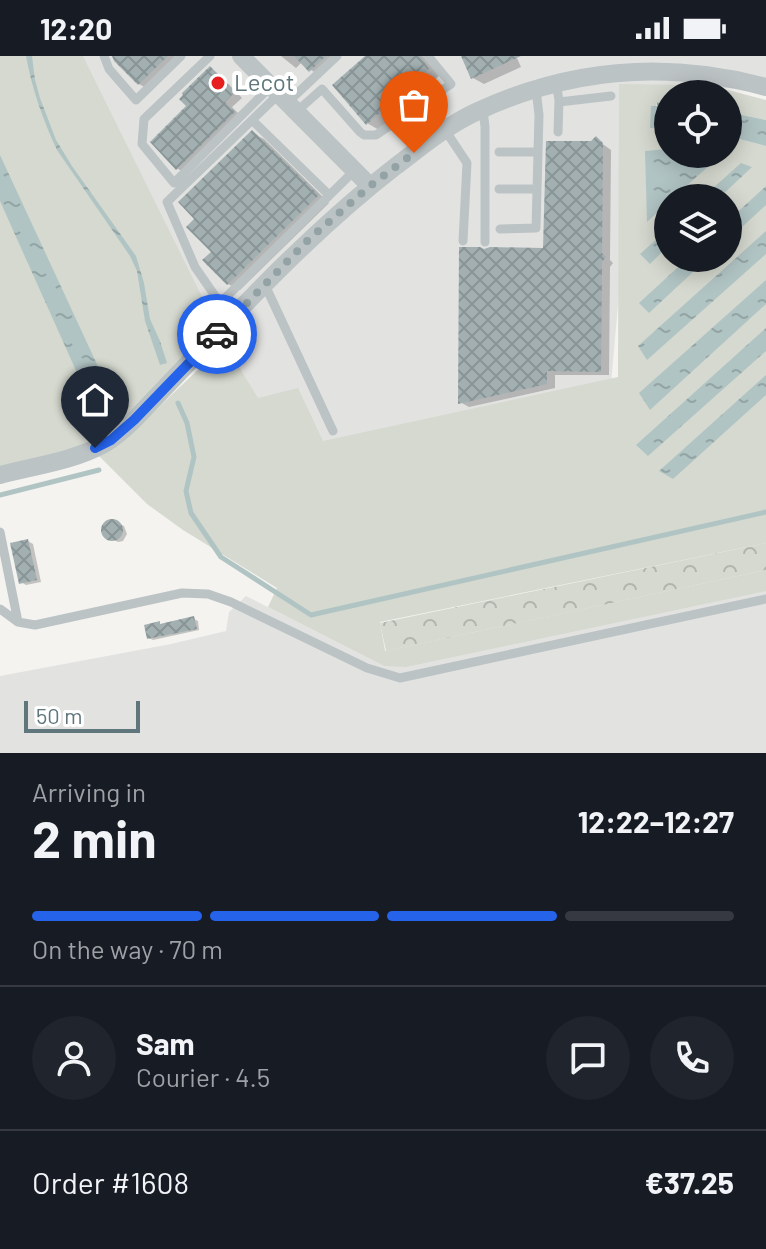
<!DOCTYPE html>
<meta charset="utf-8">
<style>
:root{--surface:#171b24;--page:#20242c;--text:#f1f3f6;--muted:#9ea1a6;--line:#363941;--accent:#2563eb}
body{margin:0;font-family:Barlow,sans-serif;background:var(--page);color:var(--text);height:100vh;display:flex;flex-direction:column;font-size:30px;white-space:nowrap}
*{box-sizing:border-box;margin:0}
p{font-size:26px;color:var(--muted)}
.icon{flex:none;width:44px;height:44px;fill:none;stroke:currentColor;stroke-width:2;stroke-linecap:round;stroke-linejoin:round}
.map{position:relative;height:697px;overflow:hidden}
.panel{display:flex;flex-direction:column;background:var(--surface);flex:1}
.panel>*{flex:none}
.tools{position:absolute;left:654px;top:24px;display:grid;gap:16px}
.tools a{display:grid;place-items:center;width:88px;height:88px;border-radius:50%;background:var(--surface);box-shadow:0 4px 20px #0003;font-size:40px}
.scale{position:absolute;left:24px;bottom:20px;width:116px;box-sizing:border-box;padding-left:8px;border:4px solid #5e767c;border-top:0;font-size:22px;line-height:28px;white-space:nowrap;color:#5e767c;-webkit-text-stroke:6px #fff;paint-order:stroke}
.pin{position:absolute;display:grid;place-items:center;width:68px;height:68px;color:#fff;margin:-82px -34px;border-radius:50% 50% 50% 0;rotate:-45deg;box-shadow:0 0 8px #0007}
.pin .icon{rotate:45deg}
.courier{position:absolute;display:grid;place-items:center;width:80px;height:80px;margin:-40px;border:6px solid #2563eb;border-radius:50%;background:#fff;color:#222;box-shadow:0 2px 10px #0007}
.headline em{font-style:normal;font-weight:700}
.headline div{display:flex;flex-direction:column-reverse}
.headline{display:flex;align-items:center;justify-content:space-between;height:136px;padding:0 32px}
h1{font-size:52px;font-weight:700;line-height:60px}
.bar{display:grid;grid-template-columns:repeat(4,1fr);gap:12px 8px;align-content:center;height:96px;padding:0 32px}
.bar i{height:10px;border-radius:6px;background:var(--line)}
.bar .current{background:var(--accent)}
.bar p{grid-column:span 4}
.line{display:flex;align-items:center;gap:20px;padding:0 32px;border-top:2px solid var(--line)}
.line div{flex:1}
.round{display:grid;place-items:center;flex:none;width:84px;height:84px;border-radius:42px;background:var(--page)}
.status{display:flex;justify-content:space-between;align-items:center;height:56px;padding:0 40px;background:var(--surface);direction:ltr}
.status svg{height:22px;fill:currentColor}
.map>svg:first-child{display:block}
.built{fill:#e2e3e1}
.grass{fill:#d5d9cf;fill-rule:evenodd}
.forest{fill:url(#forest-crowns)}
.water{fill:url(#water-ripples)}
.shadow{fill:#0003}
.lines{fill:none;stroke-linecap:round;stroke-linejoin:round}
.stream{stroke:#b1c4c4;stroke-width:5}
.building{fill:url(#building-cross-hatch)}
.lane{stroke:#bcc3c5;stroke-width:9}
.street{stroke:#bcc3c5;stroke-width:18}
.done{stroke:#92a2a5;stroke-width:8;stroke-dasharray:0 14.4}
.route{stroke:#2563eb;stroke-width:10}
.poi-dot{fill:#e61e20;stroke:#fff;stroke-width:3}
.labels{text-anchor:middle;stroke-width:8;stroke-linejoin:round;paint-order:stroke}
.poi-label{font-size:24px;fill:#5e767c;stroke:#fff;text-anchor:start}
</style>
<div class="status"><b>12:20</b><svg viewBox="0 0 49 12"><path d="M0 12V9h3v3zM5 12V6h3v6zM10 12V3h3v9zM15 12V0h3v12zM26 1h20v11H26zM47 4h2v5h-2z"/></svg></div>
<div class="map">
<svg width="766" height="697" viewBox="0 0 766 697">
<defs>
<pattern id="forest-crowns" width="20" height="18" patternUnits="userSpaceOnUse" patternTransform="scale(2)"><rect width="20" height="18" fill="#d5d9cf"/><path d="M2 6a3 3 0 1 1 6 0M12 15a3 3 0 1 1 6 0" fill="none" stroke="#b0b5ad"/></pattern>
<pattern id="water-ripples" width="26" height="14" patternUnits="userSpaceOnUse" patternTransform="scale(2)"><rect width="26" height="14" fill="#b1c4c4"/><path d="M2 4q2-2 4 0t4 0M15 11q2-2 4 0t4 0" fill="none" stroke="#93a4a4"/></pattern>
<pattern id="building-cross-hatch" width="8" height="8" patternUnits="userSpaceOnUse" patternTransform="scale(2)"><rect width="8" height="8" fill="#a3b0b2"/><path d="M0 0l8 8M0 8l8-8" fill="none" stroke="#889496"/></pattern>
</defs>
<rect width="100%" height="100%" fill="#f4f3f0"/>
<path class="built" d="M0 0H766V33L637 30 611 329 282 403 87 9Z
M766 534V697H0V620L171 588 226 575 229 556 246 540 384 610Z"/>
<path class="grass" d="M0 0H83L218 273 121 365 102 379 74 392 0 412Z
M619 28 695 29 728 34 766 44V64L728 56V38H668V51L660 50 657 47 650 72H657L660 76V72H668V98H728V80L766 90V487L380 566 385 595 766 514V535L406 611 384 610 268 551 277 532 183 474 147 448 98 399 122 386 225 288 258 342 298 332 323 385 618 321ZM668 142H728V202H668Z"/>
<path class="forest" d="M766 487V514L386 595 380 567Z"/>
<path class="water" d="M26 0H32L35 24 40 42 56 84 72 110 136 200 144 227 150 263 160 285 167 307 160 309 145 265 137 215 130 200 57 94C43 64 32 33 26 0Z
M657 46 660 47V50L668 51V72H660V77H657V72H650L651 50H657Z
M728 56 766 64V90L728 80Z
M668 93V98L720 100 673 142H668V147L647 166 645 95Z
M0 99 108 332 109 341 104 350 98 352 91 348 0 145Z
M741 107 752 111 719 142H702Z
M766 130V149L728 184V165Z
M668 173V190L650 208 640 198Z
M766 175V198L647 304 638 290Z
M688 202H708L649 257 639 247Z
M766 224V248L650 354 639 337Z
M766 272V295L648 400 636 389Z
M766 319V339L673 423 659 415Z"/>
<path class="shadow" d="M114 0H174L177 3 148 33 139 28Z
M281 0H339L319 19 311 14 302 6 296 12Z
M368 0H423L439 20 379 74 367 67Z
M463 0H516L521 11 484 28 473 22Z
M210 13 219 18 242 42 232 51 242 61 186 117 178 113 153 86 188 50Z
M252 77 264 83 329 147 240 234 228 228 205 204 214 196 197 163Z
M596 83 611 94 610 204 613 207 610 211 609 319H555V332L469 351 460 346 545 194 592 87Z
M111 465 124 470 127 478 123 485 118 486 106 479 103 473 106 468Z
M28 485 33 488 41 526 26 529 21 526Z
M194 563 198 565 199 574 153 584 149 582 159 568 163 569Z"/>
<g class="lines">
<path class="stream" d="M178 347 187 367 194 401 186 435 191 457 221 501 311 559 766 456
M0 439 99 414"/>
</g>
<path class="building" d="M112 0H168L138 29 114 5Z
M294 0H326L309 16Z
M365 0H420L429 13 366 69 332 29Z
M461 0H521L471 23Z
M210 10 235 36 225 46 235 56 176 114 150 86 186 50 179 43 183 39 182 37Z
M252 74 319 139 227 229 202 204 211 196 186 171 194 163 178 146Z
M596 80 603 87 602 197 606 201 602 206 601 316 547 315V328L458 348 459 191H480L484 193 490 191 543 192 546 85H591Z
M101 474a11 11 0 1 1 22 0a11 11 0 1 1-22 0Z
M28 483 37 524 19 528 10 487Z
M194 560 197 573 147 583 144 569 160 565V568Z"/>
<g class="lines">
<path class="lane" d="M104 0 109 13 136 44 181 0
M210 0 144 63 142 88 174 127 271 30
M556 27 559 44 558 76
M279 38 167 146 195 211 220 247 354 115
M559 46 611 40
M287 47 337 0
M424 47 445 74 467 107 463 185
M483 54 485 71V186
M296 56 322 33 360 76 364 79H376L451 28 428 0
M252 64 329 139
M499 96H538
M499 133H537
M500 173 536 172 539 59 536 33
M265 229 333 375
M0 476 18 566
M0 553 18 566 35 569 182 537 208 538 231 546 367 612 400 622 766 543"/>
<path class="street" d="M241 0 370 130
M0 419C34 410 73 405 104 388 115 382 125 373 134 364 218 277 299 185 396 110 421 91 446 70 476 56 570 12 666 4 766 31"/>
</g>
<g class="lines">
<path class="done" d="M217 278 308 184 370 130 414 97"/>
<path class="route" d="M95 392 111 384 134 364 217 278"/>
</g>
<circle class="poi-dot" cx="218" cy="27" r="8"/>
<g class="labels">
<g class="poi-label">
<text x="234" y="35">Lecot</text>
</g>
</g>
</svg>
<div class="tools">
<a><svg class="icon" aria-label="locate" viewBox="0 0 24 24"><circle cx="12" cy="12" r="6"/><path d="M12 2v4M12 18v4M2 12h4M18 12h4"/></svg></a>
<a><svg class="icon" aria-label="layers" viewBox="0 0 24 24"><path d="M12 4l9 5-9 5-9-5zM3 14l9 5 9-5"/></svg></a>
</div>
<div class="scale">50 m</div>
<div class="pin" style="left:414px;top:97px;background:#ea580c"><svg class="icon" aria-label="bag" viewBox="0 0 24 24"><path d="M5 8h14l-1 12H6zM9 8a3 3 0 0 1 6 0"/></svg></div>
<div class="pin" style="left:95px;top:392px;background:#1f2937"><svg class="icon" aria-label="home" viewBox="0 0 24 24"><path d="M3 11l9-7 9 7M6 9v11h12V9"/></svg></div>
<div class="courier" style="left:217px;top:278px"><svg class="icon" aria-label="car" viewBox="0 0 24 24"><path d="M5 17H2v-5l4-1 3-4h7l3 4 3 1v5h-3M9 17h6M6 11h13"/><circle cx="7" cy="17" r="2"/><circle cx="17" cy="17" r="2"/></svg></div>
</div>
<section class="panel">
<div class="headline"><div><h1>2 min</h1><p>Arriving in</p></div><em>12:22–12:27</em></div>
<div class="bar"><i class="current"></i><i class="current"></i><i class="current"></i><i></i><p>On the way · 70 m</p></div>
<div class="line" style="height:144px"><a class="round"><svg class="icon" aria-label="person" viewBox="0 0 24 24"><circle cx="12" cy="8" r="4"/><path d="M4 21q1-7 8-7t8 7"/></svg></a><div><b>Sam</b><p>Courier · 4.5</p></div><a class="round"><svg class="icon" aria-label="chat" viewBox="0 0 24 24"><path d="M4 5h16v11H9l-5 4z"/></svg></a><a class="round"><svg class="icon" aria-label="phone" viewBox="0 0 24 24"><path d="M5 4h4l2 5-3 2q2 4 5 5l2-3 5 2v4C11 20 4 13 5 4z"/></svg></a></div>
<div class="line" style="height:104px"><div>Order #1608</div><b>€37.25</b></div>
</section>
